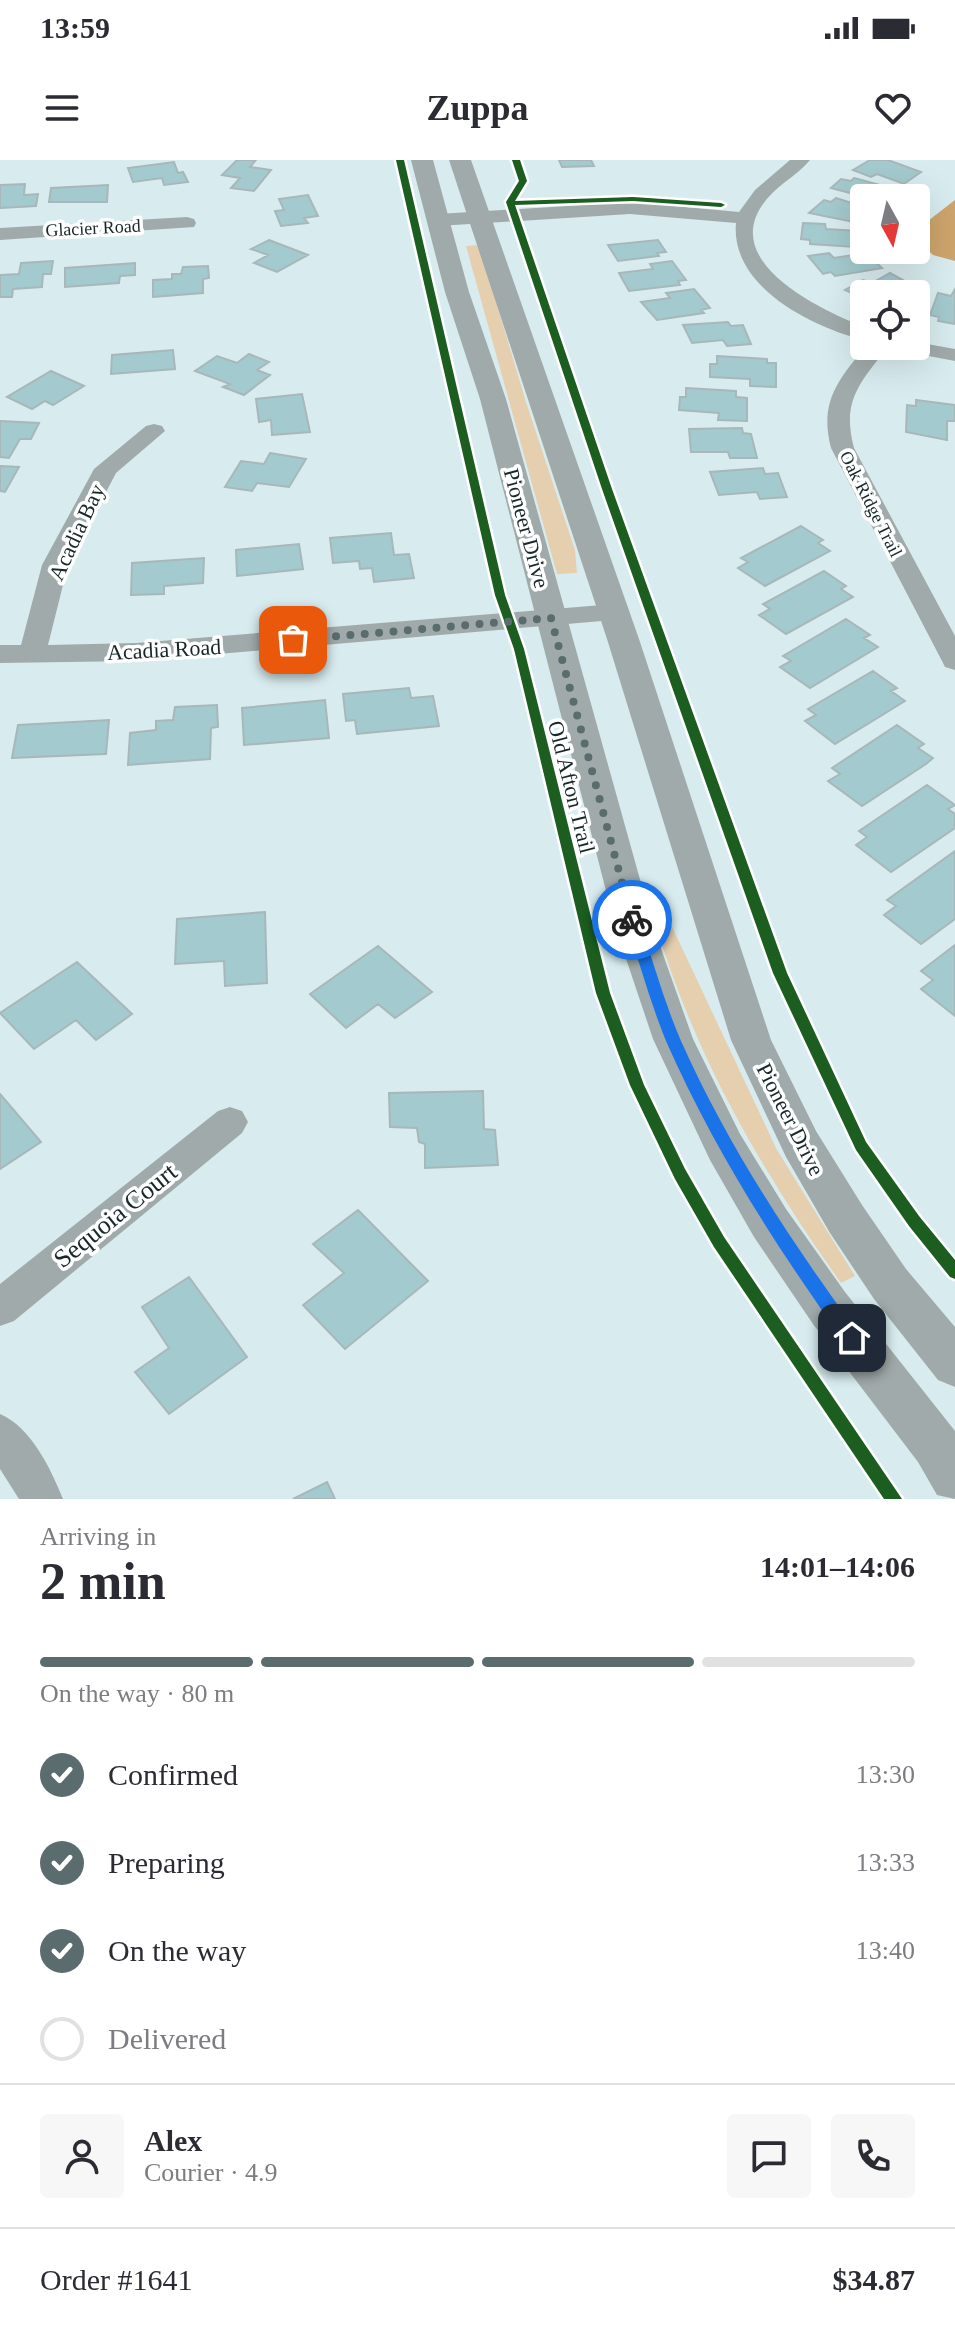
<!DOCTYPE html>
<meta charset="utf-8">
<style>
:root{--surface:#fff;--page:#f7f7f7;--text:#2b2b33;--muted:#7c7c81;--line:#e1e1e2;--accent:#5b6c6e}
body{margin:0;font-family:"Times New Roman",serif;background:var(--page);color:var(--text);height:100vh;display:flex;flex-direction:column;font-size:30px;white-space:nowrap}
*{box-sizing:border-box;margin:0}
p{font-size:26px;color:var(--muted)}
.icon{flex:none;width:44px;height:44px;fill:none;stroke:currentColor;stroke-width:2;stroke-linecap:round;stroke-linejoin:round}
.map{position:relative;height:1339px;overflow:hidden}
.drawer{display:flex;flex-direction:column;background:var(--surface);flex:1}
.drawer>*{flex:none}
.needle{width:52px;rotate:172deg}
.tools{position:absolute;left:850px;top:24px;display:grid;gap:16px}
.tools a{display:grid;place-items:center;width:80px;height:80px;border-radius:8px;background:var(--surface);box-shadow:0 8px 32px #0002;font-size:40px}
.pin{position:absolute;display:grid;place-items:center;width:68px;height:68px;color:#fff;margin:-34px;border-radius:16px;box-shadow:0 4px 12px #0006}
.courier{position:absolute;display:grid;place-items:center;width:80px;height:80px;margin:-40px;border:6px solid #1a73e8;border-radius:50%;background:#fff;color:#222;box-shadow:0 2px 10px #0007}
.summary em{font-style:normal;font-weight:800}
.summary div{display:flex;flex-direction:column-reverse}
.summary{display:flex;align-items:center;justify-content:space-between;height:136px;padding:0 40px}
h1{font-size:52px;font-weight:800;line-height:60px}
.bar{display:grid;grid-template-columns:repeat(4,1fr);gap:12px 8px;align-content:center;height:96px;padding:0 40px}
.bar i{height:10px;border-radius:6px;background:var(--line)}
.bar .on{background:var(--accent)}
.bar p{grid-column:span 4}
.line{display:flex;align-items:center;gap:20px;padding:0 40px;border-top:2px solid var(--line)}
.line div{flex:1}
.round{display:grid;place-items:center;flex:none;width:84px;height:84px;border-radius:8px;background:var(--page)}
ol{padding:0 40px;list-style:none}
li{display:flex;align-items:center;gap:24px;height:88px}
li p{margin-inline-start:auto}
li .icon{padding:8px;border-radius:50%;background:var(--accent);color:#fff;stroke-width:4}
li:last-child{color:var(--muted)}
li i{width:44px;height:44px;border:4px solid var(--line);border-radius:50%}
.status{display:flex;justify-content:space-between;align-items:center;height:56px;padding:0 40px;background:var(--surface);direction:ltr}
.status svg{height:22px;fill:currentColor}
header{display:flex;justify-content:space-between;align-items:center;height:104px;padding:0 40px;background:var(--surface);font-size:36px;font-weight:800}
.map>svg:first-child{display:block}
.green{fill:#e5cfaf}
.water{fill:#cda46b}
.building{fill:#a3cace;stroke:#a8b7b9;stroke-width:2}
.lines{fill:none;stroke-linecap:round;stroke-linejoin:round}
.minor{fill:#a1aaaa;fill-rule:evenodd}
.tertiary{fill:#a1aaaa;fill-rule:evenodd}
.cycleway-casing{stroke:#fff;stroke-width:5}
.cycleway{fill:#1b5e20;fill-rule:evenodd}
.route{fill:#1a73e8}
.done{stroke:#5b6c6e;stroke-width:8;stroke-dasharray:0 14.4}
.labels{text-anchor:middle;stroke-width:7;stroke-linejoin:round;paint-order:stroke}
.far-street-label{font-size:18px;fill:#182728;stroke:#fff}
.street-label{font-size:22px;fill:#182728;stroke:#fff}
.near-street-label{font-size:26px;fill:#182728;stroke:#fff}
</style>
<div class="status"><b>13:59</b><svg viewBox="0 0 49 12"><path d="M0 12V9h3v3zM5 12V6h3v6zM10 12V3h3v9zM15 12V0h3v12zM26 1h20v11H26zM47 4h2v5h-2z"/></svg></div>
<header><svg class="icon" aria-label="menu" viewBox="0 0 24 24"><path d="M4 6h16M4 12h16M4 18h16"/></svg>Zuppa<svg class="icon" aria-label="heart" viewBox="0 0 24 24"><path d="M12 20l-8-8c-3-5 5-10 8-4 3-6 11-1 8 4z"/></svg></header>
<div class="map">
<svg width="955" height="1339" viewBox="0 0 955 1339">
<rect width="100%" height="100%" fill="#d8ecef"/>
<path class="green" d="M479 85 526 242 575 390 577 413 557 414 466 86Z
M667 756 777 990 855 1116 841 1123C761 1010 692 892 654 758Z"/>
<path class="water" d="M955 40V101L933 95 919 82 924 64Z"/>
<path class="building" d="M237 0H256L250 7 271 10 254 31 231 28 240 18 222 15Z
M559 0H591L594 6 562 7Z
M870 0H888L921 12 904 24 877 14 871 17 853 10Z
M174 2 178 13 183 12 188 22 164 25 162 18 133 22 128 8Z
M854 18 891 28 881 38H869L831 28 841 19 851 21Z
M25 24 24 35 38 34 36 46 0 48V25Z
M108 25 107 42H49L51 28Z
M308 35 318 56 304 58 308 63 281 66 275 51 284 50 279 39Z
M836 38 864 47V64L809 53 824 40 831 42Z
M803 63 825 64 826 69 859 71 860 81H855V87L810 84V80L801 79Z
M269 80 308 95 277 112 254 103 268 95 251 89Z
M658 80 666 92 657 93 659 96 618 101 608 85Z
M829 93 834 98 866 93 882 108 835 116 831 112 823 114 808 96Z
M53 101 51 114H43L42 127 13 129 12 137H0V115L19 114 21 103Z
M672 101 686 120 678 121 680 125 629 131 619 113 653 109 650 104Z
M135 103V115L120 116 119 123 65 127V108Z
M208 106 209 118 203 119V133L153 137V120L172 119V114H181L183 107Z
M890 113 919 129 910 134H864V139L845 130 863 120 872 123Z
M694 129 710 148 701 150 704 153 657 160 641 142 670 138 666 133Z
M955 129V164L938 161 939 157 930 155 938 133 951 136Z
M728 162 731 166 743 165 751 184 727 186 723 180 692 183 683 165Z
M173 190 175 209 111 214 112 195Z
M249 194 269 202 257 210 270 215 244 235 223 227 230 224 195 211 217 196 237 203Z
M717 196 767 199V203H776V227L750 226V219L710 217V204H717Z
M51 211 84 226 53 245 45 241 32 249 7 237Z
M686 228 736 231V237L747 238V261L718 260 719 253 679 250 680 237H686Z
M302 234 310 272 272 275 271 260 259 262 256 239Z
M916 240 955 245V261H947V280L906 272 907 245 916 246Z
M0 261 39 263 31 279H20L9 298 0 297Z
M742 268 743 273 751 274 757 298H730L728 292H691L689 269Z
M270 293 306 299 289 327 257 323 252 331 225 327 241 301 264 304Z
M0 306 19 307 5 332 0 331Z
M763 308 765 314 778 313 787 337 760 339 757 332 719 335 710 312Z
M801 366 823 380 818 383 830 391 765 426 738 408 748 402 741 398Z
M391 373 394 395 409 394 414 418 374 422 372 408 360 409 359 401 333 403 330 378Z
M299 384 303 409 237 416 236 390Z
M204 398 203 423 164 426V434L131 435 132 403Z
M824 411 846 426 841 429 853 437 786 474 759 455 770 449 763 444Z
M846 459 870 475 864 478 878 487 810 528 780 507 791 501 783 496Z
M873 511 897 528 891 531 905 541 835 584 805 561 816 555 808 549Z
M409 528 411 538 433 536 439 566 357 574 355 560 346 561 343 534Z
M325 540 329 578 244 585 242 548Z
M217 545 218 567 211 568 210 599 128 605 130 573 156 570V561L173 560 175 547Z
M109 560 106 594 12 598 18 565Z
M897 565 924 584 918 588 933 598 926 604 862 646 828 621 840 614 832 608Z
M927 625 955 645 948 649 955 654V668L891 712 856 685 867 677 859 671Z
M955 691V759L921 784 884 755 896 746 887 740Z
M265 752 267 823 225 826 224 801 175 804 177 759Z
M955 785V856L921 829 933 820 921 811Z
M378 786 432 832 395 858 378 844 346 868 310 834Z
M77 802 132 854 96 880 76 860 34 889 0 853Z
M483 931 484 969 495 970 498 1005 425 1008V984L419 982 417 968 390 967 389 933Z
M0 934 41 982 0 1009Z
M358 1050 428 1121 345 1189 303 1145 344 1113 313 1084Z
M189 1117 247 1197 169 1254 135 1212 169 1188 142 1147Z
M327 1322 335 1339H293Z"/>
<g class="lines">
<path class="minor" d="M790 0H810C796 17 773 27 761 47 724 105 823 151 864 167V180C811 167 730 126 736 63L630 54 438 66 429 60 438 54 630 42 739 52 755 30Z
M187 57 194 59 196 63 194 67 0 80V68Z
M916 182 955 189V201L897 190 893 186H916Z
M866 186H888C861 223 841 239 854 288L955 476V510L945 507 942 501 831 288C819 242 838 220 866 186Z
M154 264 162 266 165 271 116 313 68 405 48 485 136 483 614 444 623 446 627 452 623 458 614 460 136 501 0 503V485H21L42 405 94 309 146 266Z
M230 947 242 951 248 962 242 973 14 1161 0 1166V1124L218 951Z
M0 1254C31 1267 51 1309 63 1339H19L0 1309Z"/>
<path class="tertiary" d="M411 0H433L469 132 506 239 653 766 693 879 740 974 786 1049 845 1132 955 1271V1339L937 1335 918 1302 813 1164 754 1077 710 1000 653 879 615 766 480 239 445 132Z
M449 0H471L639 479 771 880 816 971 862 1045 906 1109 955 1167V1227L938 1220 874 1139 830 1073 786 997 731 880 607 479Z"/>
<defs>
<path id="cycleway" d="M396 0H404L505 435 524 489 610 833 644 925 685 1009 724 1077 902 1339H884L714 1087 675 1019 630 925 596 833 514 489 495 435Z
M512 0H520L527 21 515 41 633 37 721 43 725 45 721 47 633 41 515 45 612 329 787 813 866 982 919 1056 955 1100V1119L950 1117 909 1066 856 990 773 813 602 329 506 42 519 21Z"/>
</defs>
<use href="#cycleway" class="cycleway-casing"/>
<use href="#cycleway" class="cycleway"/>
</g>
<path class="route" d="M632 755 639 760C653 800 664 842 681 881 728 986 790 1080 858 1173L861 1178 858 1184H846C777 1088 714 990 666 881 650 842 639 800 625 760Z"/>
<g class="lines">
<path class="done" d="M293 480 551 458 632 760"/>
</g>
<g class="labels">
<g class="far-street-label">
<text transform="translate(93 68) rotate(-3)" y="6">Glacier Road</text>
<text transform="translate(871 344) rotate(63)" y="6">Oak Ridge Trail</text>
</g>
<g class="street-label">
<text transform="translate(527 368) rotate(75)" y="8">Pioneer Drive</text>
<text transform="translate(76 372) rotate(-65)" y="8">Acadia Bay</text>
<text transform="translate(164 489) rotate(-3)" y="8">Acadia Road</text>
<text transform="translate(572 627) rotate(76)" y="8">Old Afton Trail</text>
<text transform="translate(791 959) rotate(63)" y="8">Pioneer Drive</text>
</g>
<g class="near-street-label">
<text transform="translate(115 1055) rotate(-39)" y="9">Sequoia Court</text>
</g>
</g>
</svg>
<div class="tools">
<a><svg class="needle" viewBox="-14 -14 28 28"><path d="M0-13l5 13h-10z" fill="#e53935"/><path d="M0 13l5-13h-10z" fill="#7c7c81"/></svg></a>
<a><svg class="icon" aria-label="locate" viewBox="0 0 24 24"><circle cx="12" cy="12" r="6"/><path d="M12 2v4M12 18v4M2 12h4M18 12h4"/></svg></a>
</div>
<div class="pin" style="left:293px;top:480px;background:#ea580c"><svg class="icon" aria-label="bag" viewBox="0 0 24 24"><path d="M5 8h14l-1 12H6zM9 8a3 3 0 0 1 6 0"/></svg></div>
<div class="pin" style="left:852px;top:1178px;background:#1f2937"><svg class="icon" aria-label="home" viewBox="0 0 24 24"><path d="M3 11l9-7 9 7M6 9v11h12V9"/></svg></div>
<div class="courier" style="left:632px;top:760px"><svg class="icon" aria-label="bike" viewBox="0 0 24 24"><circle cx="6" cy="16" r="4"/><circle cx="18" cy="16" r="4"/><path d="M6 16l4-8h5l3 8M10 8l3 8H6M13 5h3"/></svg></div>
</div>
<section class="drawer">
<div class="summary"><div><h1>2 min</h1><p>Arriving in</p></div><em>14:01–14:06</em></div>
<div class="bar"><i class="on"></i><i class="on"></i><i class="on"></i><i></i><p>On the way · 80 m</p></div>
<ol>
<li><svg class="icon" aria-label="check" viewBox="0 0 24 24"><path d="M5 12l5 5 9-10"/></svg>Confirmed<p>13:30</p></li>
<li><svg class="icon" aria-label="check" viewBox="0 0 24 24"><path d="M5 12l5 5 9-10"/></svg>Preparing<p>13:33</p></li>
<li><svg class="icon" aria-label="check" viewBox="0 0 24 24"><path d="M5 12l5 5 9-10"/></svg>On the way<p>13:40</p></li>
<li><i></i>Delivered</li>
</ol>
<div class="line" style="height:144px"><a class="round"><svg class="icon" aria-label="person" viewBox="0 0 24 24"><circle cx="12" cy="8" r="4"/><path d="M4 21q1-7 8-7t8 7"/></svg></a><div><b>Alex</b><p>Courier · 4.9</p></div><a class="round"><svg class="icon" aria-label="chat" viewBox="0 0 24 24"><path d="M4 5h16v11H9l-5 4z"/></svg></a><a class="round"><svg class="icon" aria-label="phone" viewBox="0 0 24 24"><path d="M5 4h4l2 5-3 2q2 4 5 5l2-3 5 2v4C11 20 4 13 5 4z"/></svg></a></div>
<div class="line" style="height:104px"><div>Order #1641</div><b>$34.87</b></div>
</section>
